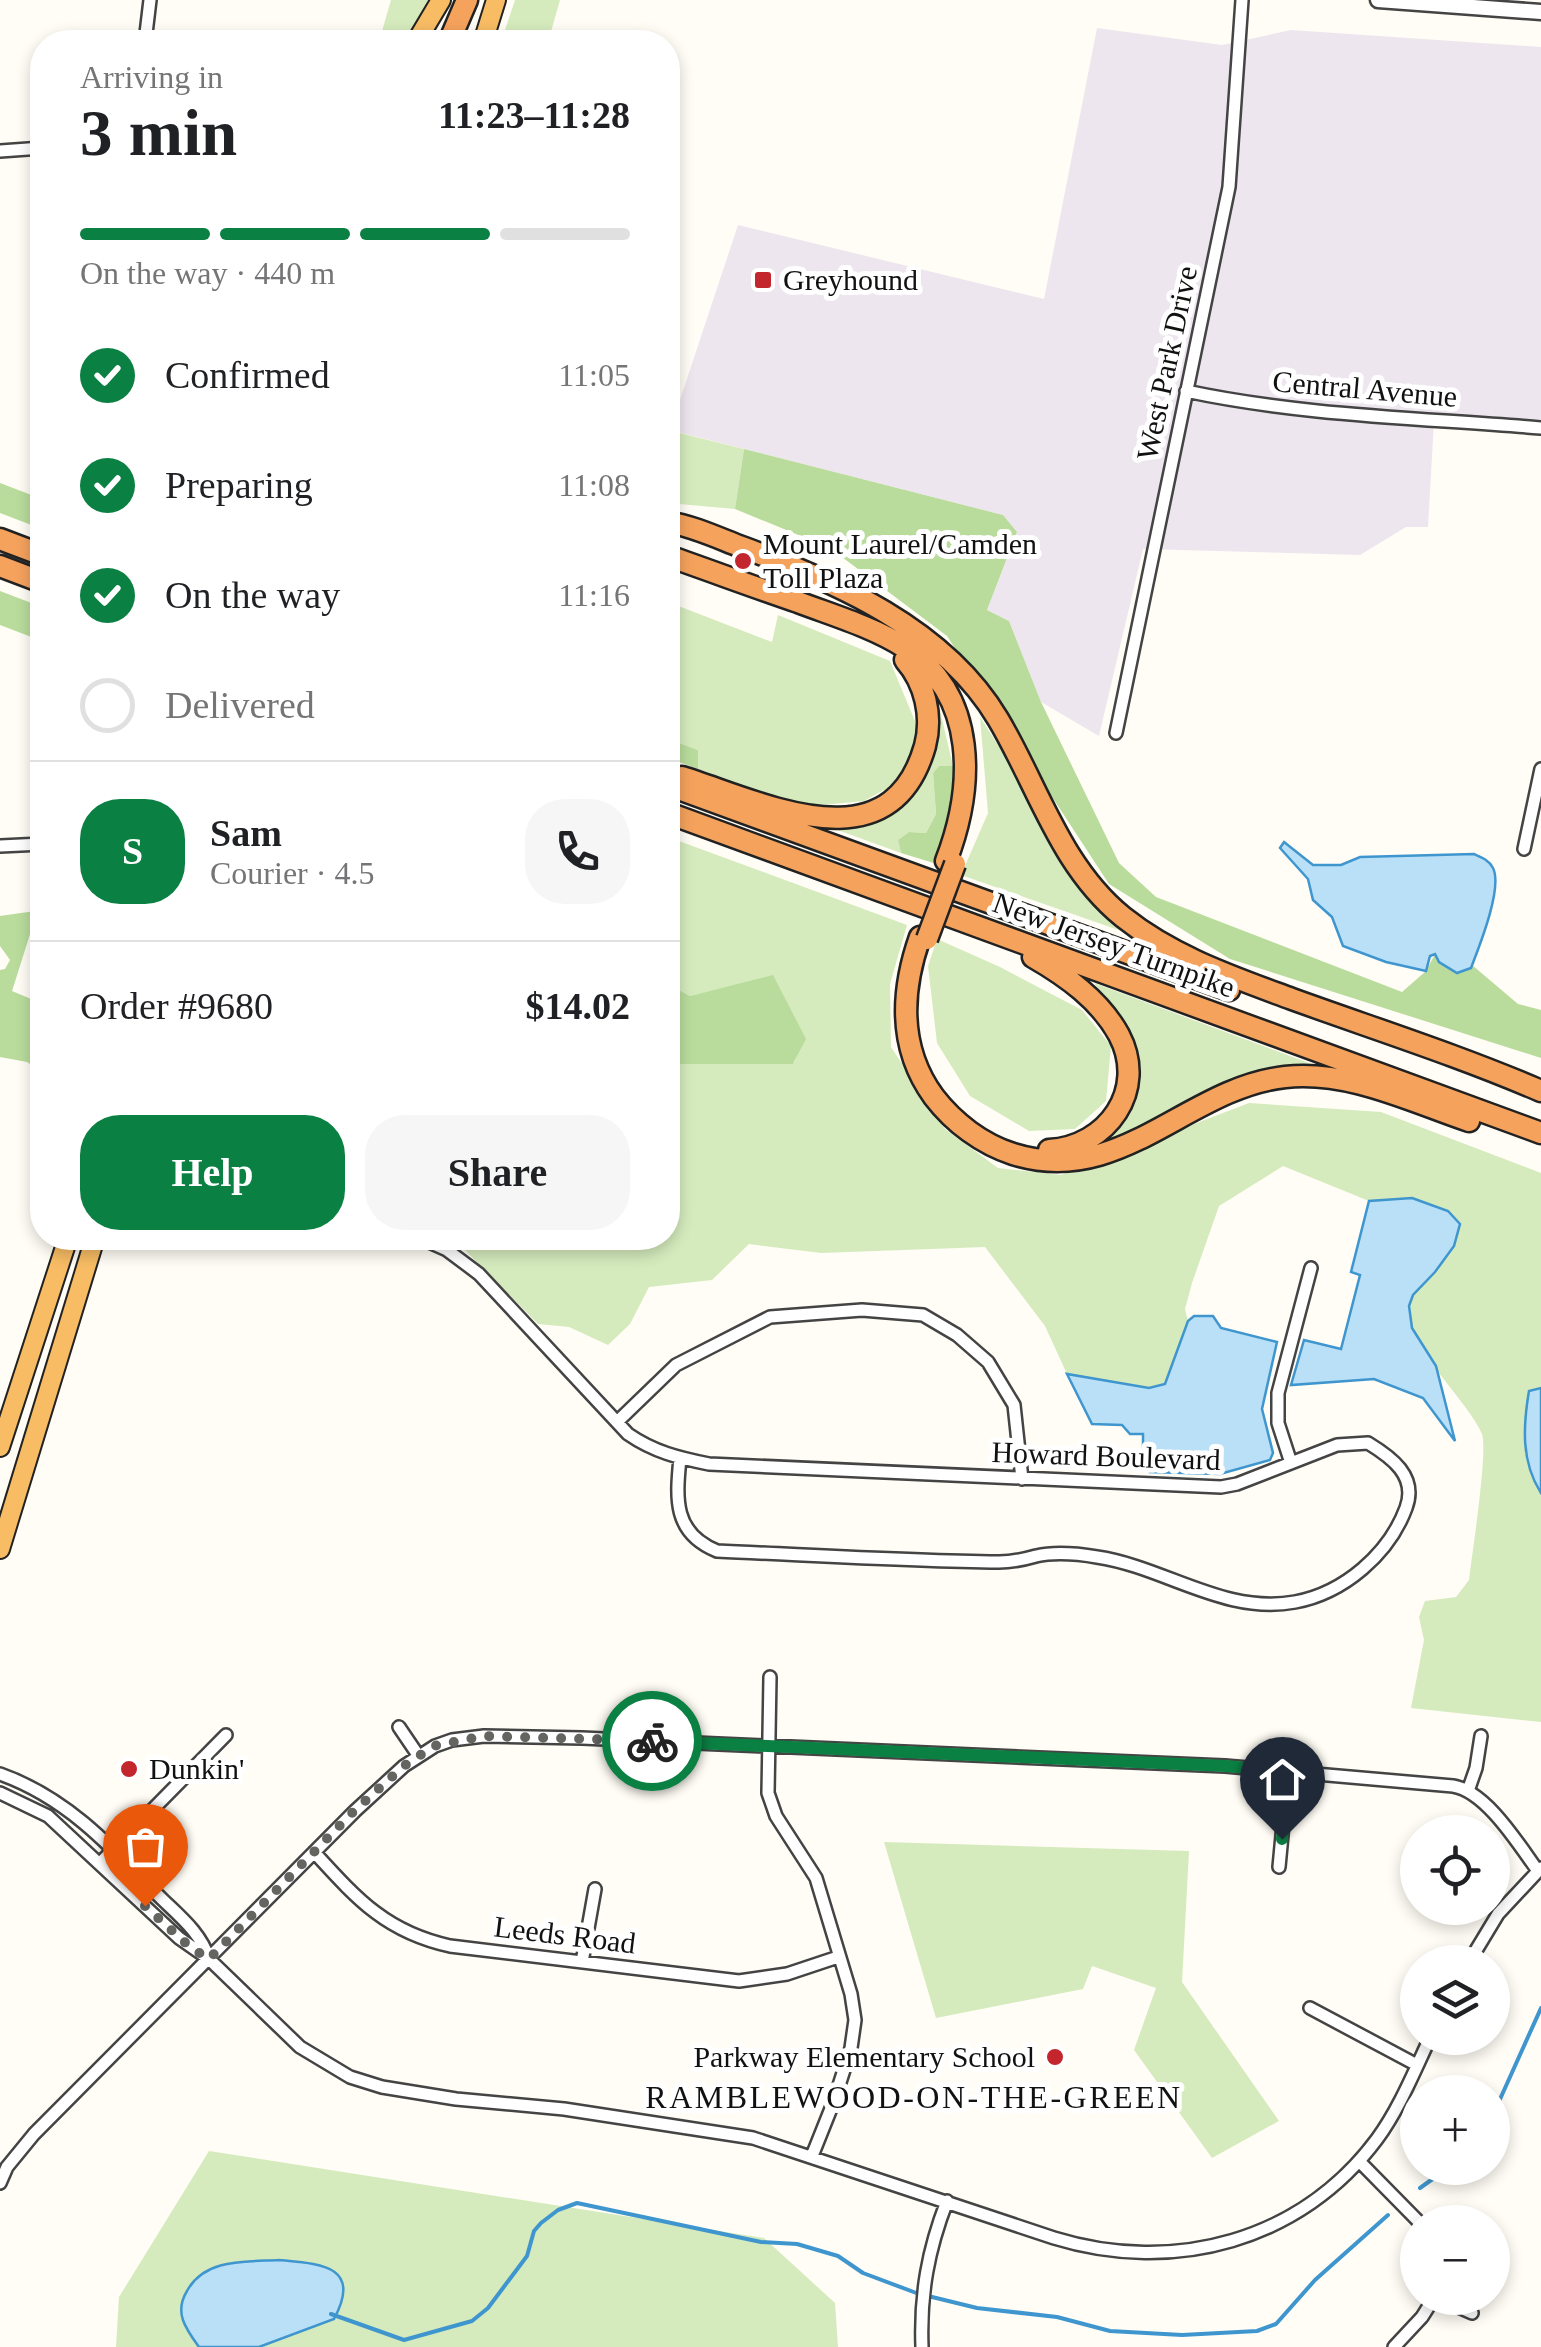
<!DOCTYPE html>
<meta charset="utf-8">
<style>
:root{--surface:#fff;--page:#f6f6f6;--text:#202124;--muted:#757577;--line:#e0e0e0;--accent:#0b8043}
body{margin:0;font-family:"Times New Roman",serif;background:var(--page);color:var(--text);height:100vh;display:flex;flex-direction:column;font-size:38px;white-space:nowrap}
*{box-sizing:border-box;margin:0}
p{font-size:32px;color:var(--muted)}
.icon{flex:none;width:55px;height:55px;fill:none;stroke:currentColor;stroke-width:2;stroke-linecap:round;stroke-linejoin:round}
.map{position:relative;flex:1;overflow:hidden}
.panel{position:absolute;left:30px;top:30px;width:650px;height:1220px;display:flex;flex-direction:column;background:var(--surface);border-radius:40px;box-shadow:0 5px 15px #0003}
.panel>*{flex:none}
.buttons{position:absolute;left:1400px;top:1815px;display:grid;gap:20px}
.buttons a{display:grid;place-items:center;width:110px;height:110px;border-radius:50%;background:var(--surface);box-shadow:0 5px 15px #0003;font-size:50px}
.pin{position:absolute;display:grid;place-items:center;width:85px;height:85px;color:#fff;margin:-102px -42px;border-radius:50% 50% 50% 0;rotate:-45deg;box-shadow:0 0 10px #0007}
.pin .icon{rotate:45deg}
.courier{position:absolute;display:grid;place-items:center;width:100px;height:100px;margin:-50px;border:8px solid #0b8043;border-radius:50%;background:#fff;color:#222;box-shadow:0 2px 12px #0007}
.head em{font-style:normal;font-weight:600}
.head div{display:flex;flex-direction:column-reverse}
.head{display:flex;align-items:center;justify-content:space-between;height:170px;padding:0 50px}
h1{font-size:65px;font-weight:600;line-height:75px}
.bar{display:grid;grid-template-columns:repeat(4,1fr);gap:15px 10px;align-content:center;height:120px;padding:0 50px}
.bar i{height:12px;border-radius:8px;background:var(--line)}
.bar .on{background:var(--accent)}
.bar p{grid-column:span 4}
.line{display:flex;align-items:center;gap:25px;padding:0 50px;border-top:2px solid var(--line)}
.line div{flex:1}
.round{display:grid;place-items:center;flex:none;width:105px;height:105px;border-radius:40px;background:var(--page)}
ol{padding:0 50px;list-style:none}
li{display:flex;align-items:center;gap:30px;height:110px}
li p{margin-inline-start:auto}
li .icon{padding:10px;border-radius:50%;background:var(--accent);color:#fff;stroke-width:4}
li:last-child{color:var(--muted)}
li i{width:55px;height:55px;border:5px solid var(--line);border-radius:50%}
.cta{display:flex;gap:20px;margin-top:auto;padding:20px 50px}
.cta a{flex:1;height:115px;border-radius:40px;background:var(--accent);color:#fff;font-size:40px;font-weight:600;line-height:115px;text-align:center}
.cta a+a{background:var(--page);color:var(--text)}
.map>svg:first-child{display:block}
.industrial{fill:#eee6ef}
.green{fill:#d5ebbd}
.forest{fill:#b9dc9c}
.water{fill:#b9e0f7;stroke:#3f96cf;stroke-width:2.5}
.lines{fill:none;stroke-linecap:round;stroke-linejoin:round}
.stream{stroke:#3f96cf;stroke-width:4}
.minor-casing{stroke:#444;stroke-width:16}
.tertiary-casing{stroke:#444;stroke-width:19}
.trunk-casing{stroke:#222;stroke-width:22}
.motorway-casing{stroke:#222;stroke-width:25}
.minor{stroke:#fff;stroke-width:11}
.tertiary{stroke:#fff;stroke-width:14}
.trunk{stroke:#f7bc64;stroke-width:18}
.motorway{stroke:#f5a25d;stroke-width:20}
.motorway-bridge-casing{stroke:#222;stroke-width:25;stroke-linecap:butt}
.motorway-bridge{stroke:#f5a25d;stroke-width:20}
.done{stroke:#646461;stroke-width:10;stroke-dasharray:0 18}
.route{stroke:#0b8043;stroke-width:12}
.poi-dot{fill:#c4262e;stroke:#fff;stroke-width:4}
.labels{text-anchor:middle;stroke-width:10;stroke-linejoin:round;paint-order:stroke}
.poi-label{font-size:30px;fill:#111;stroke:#fff;text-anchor:start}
.street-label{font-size:30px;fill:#111;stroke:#fff}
.neighbourhood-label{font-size:32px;letter-spacing:2.5px;fill:#111;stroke:#fff}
</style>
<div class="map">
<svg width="1541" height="2347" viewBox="0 0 1541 2347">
<rect width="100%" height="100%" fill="#fffdf5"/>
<path class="industrial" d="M1097 28 1222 45 1291 30 1541 47V428L1434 422 1428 527H1406L1360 555 1143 549 1099 736 1041 702 1009 621 987 610 1017 532 1003 515 670 430 738 225 1044 299Z"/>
<path class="green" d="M391 0H432L404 42H340L343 32 380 38Z
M515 0H560L548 42H501Z
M668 430 744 449 735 509 668 503Z
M668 602 772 642 778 615 890 661 917 726 904 779 864 801 801 807 698 769V750L668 739Z
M938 702 953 766H939L933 773 936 814 926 833 909 832 898 840 901 853 832 828C851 823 877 821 894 811 930 791 934 738 938 702Z
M980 717 1016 773 1130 934 961 875 988 813Z
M668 837 907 925 890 984 891 1047 945 1129 998 1168 1061 1175 1249 1103 1381 1112 1541 1173V1722L1411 1708 1424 1640 1419 1617 1425 1601 1456 1597 1469 1580C1472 1554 1488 1453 1482 1434 1469 1400 1389 1332 1414 1294 1419 1286 1429 1279 1435 1272L1394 1200 1369 1201 1283 1166 1219 1206 1192 1283 1185 1309 1188 1321 1176 1358 1165 1384 1149 1388 1067 1374 1045 1326 985 1247 821 1253 749 1244 712 1280 649 1287 630 1324 608 1345 569 1327 538 1324 461 1246 447 1238H482L509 1249 513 1238H668V1064L794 1063 805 1039 773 976 690 996 668 984Z
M937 939 1000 967 1082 1010 1111 1046 1106 1101 1075 1129 1029 1131 970 1096 937 1043 928 966Z
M1094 983 1314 1065 1256 1073 1104 1144C1113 1133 1130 1119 1133 1107 1149 1054 1122 1022 1094 983Z
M884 1842 1189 1851 1182 1982 1279 2121 1212 2158 1134 2050 1156 1988 1092 1966 1083 1989 936 2018Z
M209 2151 764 2238 835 2303 838 2347H116L119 2297Z"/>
<path class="forest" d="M744 449 1003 515 1017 532 987 610 1009 621 1041 702 1119 863 1156 897 1402 992 1426 971 1435 954 1457 973 1472 965 1518 1004 1541 1010V1058L1230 959 1109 884 947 636 830 548 735 509Z
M0 483 42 499V529L0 513Z
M0 591 42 607V641L0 625Z
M668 739 698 750V769L668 758Z
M939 766H953L955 788 951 816 937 864 901 853 898 840 909 832 926 833 936 814 933 773Z
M42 910V920L37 921 32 928 12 991 36 1001 42 1008V1072L27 1062 0 1057V970L5 969 10 960 0 946V916Z
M773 975 806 1039 793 1064H668V984L690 996Z"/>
<path class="water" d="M1284 842 1313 865H1341L1360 857 1474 854C1481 857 1489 860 1493 868 1503 888 1479 947 1471 968L1457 973 1439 962 1435 954 1430 956 1426 971 1386 962 1343 946 1332 917 1313 900 1308 879 1280 848Z
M1412 1198 1448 1211 1460 1224 1454 1246 1435 1272 1413 1295 1409 1306 1412 1328 1436 1366 1455 1441 1423 1398 1374 1379 1291 1385 1304 1340 1341 1349 1360 1275 1351 1272 1369 1201Z
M1194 1316H1213L1221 1328 1277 1342 1262 1409 1273 1453 1270 1460 1220 1474 1150 1472 1151 1453 1143 1452V1434H1130L1122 1425 1092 1424 1067 1374 1149 1388 1165 1384 1188 1321Z
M1541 1388V1493C1521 1462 1523 1426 1529 1391Z
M279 2260C320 2264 363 2265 334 2319L259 2347H199C185 2328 174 2312 187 2291 205 2258 246 2262 279 2260Z"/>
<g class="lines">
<path class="stream" d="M1492 2117 1541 2008
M1420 2188 1448 2168
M928 2296 977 2308 1057 2317 1110 2331 1182 2335 1257 2331 1276 2324 1315 2280 1388 2215
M331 2314 404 2340 472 2321 488 2308 527 2256 534 2231 541 2223 558 2210 577 2203 761 2242 797 2244 838 2256 863 2273 919 2294"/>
<defs>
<path id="minor" d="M145 42 150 0
M0 151 42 148
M1186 391C1303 416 1422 418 1541 428
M1116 733 1229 187 1242 0
M0 846 42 844
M1524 849 1541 769
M420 1238 447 1250 479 1274 628 1434C654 1452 679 1458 709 1464L1221 1487 1237 1484 1337 1445 1368 1443C1391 1457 1418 1476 1406 1508 1389 1554 1344 1593 1295 1602 1224 1615 1165 1567 1097 1557 1079 1554 1054 1552 1036 1556 1022 1560 1013 1562 999 1562 905 1561 811 1555 717 1551 673 1533 676 1499 680 1458
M617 1422 676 1365 770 1317 862 1310 923 1315 957 1335 988 1362 1014 1405 1022 1479
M1291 1463 1278 1423V1393L1311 1268
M770 1677 768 1793 776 1816 816 1878 851 1994 855 2020 851 2048 834 2101 812 2156
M399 1727 418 1755
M0 1774C65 1797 109 1844 155 1892 175 1913 200 1930 209 1959
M1468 1791 1476 1768 1481 1736
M0 1793 48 1816 179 1938 209 1959 300 2047 350 2077 382 2087 456 2099 564 2109 753 2138 1054 2238C1174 2275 1301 2241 1377 2139 1399 2109 1414 2072 1430 2038
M314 1852C357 1899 386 1932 450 1946L739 1981 787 1974 838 1957
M100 1863 226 1735
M1279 1867 1288 1772
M582 1962 595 1889
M1469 1962 1498 1914 1541 1868
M1310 2008 1417 2065
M1359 2161 1419 2222
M0 2183 7 2167 34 2134 355 1811 404 1766 435 1746 452 1740 484 1736 582 1738 1225 1766 1453 1786C1486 1791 1519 1845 1538 1871
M1438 2298 1472 2313
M922 2347C920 2294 928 2250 947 2201
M1394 2347 1422 2317 1434 2298"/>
<path id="tertiary" d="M1378 0 1541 12"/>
<path id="trunk" d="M416 42 441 0
M483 42 496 0
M0 1447 68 1238
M0 1549 95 1238"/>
<path id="motorway" d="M449 42 467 0
M668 522C692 526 716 537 739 546 835 581 944 628 998 719 1038 786 1060 866 1123 917 1173 957 1233 977 1292 999 1375 1029 1460 1056 1541 1091
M0 539 42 555
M668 556C711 571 754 587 798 602 832 615 873 627 904 647 979 696 974 788 946 861
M0 566 42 582
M682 777C762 802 890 869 925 746 933 716 925 683 905 660
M668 785 1229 990
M668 813 1541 1133
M920 937C901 991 898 1048 934 1097 954 1123 982 1144 1013 1154 1121 1188 1186 1088 1285 1077 1348 1070 1410 1101 1469 1121
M1033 957C1066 976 1100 1000 1119 1035 1148 1090 1107 1147 1049 1150"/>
</defs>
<use href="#minor" class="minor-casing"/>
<use href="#tertiary" class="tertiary-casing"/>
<use href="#trunk" class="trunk-casing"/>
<use href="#motorway" class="motorway-casing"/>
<use href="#minor" class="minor"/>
<use href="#tertiary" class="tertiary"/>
<use href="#trunk" class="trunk"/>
<use href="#motorway" class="motorway"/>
<defs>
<path id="motorway-bridge" d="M927 939 955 864"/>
</defs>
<use href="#motorway-bridge" class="motorway-bridge-casing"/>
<use href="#motorway-bridge" class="motorway-bridge"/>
</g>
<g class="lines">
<path class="done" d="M145 1906 190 1947 209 1959 354 1811 404 1766 434 1746 484 1736 652 1741"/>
<path class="route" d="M652 1741 1226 1766 1288 1772 1282 1839"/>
</g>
<g class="poi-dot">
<rect x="753" y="270" width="20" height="20" rx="5"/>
<circle cx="743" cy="561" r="10"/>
<circle cx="129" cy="1769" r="10"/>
<circle cx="1055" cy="2057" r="10"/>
</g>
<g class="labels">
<g class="poi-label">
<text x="783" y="290">Greyhound</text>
<text x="763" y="554">Mount Laurel/Camden<tspan x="763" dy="34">Toll Plaza</tspan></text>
<text x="149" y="1779">Dunkin'</text>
<text x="1035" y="2067" text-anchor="end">Parkway Elementary School</text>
</g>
<g class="street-label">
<text transform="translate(1167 363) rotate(-78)" y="10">West Park Drive</text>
<text transform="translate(1365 389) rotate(5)" y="10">Central Avenue</text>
<text transform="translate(1114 945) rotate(20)" y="10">New Jersey Turnpike</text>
<text transform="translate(1106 1456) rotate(2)" y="10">Howard Boulevard</text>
<text transform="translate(565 1935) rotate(7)" y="10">Leeds Road</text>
</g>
<g class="neighbourhood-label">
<text x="914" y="2108">RAMBLEWOOD-ON-THE-GREEN</text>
</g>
</g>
</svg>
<div class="buttons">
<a><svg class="icon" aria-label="locate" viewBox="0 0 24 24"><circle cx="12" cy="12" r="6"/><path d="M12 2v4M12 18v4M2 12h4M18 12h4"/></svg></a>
<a><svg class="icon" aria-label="layers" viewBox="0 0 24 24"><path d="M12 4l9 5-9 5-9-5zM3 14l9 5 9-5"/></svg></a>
<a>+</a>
<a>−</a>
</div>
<div class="pin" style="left:145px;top:1906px;background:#ea580c"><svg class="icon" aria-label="bag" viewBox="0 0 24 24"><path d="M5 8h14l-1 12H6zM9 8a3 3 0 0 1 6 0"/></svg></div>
<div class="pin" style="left:1282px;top:1839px;background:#1f2937"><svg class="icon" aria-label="home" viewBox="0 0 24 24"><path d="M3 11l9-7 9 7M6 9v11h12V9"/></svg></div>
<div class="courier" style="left:652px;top:1741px"><svg class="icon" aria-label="bike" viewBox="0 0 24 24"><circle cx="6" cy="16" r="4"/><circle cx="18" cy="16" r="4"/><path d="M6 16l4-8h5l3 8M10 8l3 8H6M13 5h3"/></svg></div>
<section class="panel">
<div class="head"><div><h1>3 min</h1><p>Arriving in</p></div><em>11:23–11:28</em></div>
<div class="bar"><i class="on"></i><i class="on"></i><i class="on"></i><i></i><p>On the way · 440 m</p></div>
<ol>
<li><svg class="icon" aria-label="check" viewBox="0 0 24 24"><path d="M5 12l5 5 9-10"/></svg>Confirmed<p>11:05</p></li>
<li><svg class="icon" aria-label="check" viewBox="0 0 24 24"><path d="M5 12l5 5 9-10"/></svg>Preparing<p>11:08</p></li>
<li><svg class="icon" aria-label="check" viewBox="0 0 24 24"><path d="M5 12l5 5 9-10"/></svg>On the way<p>11:16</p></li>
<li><i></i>Delivered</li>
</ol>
<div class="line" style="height:180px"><b class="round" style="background:var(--accent);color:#fff">S</b><div><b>Sam</b><p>Courier · 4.5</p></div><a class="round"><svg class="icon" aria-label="phone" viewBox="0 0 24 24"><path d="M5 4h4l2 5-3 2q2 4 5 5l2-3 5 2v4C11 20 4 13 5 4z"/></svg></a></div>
<div class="line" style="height:130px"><div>Order #9680</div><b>$14.02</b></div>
<div class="cta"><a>Help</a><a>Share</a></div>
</section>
</div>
